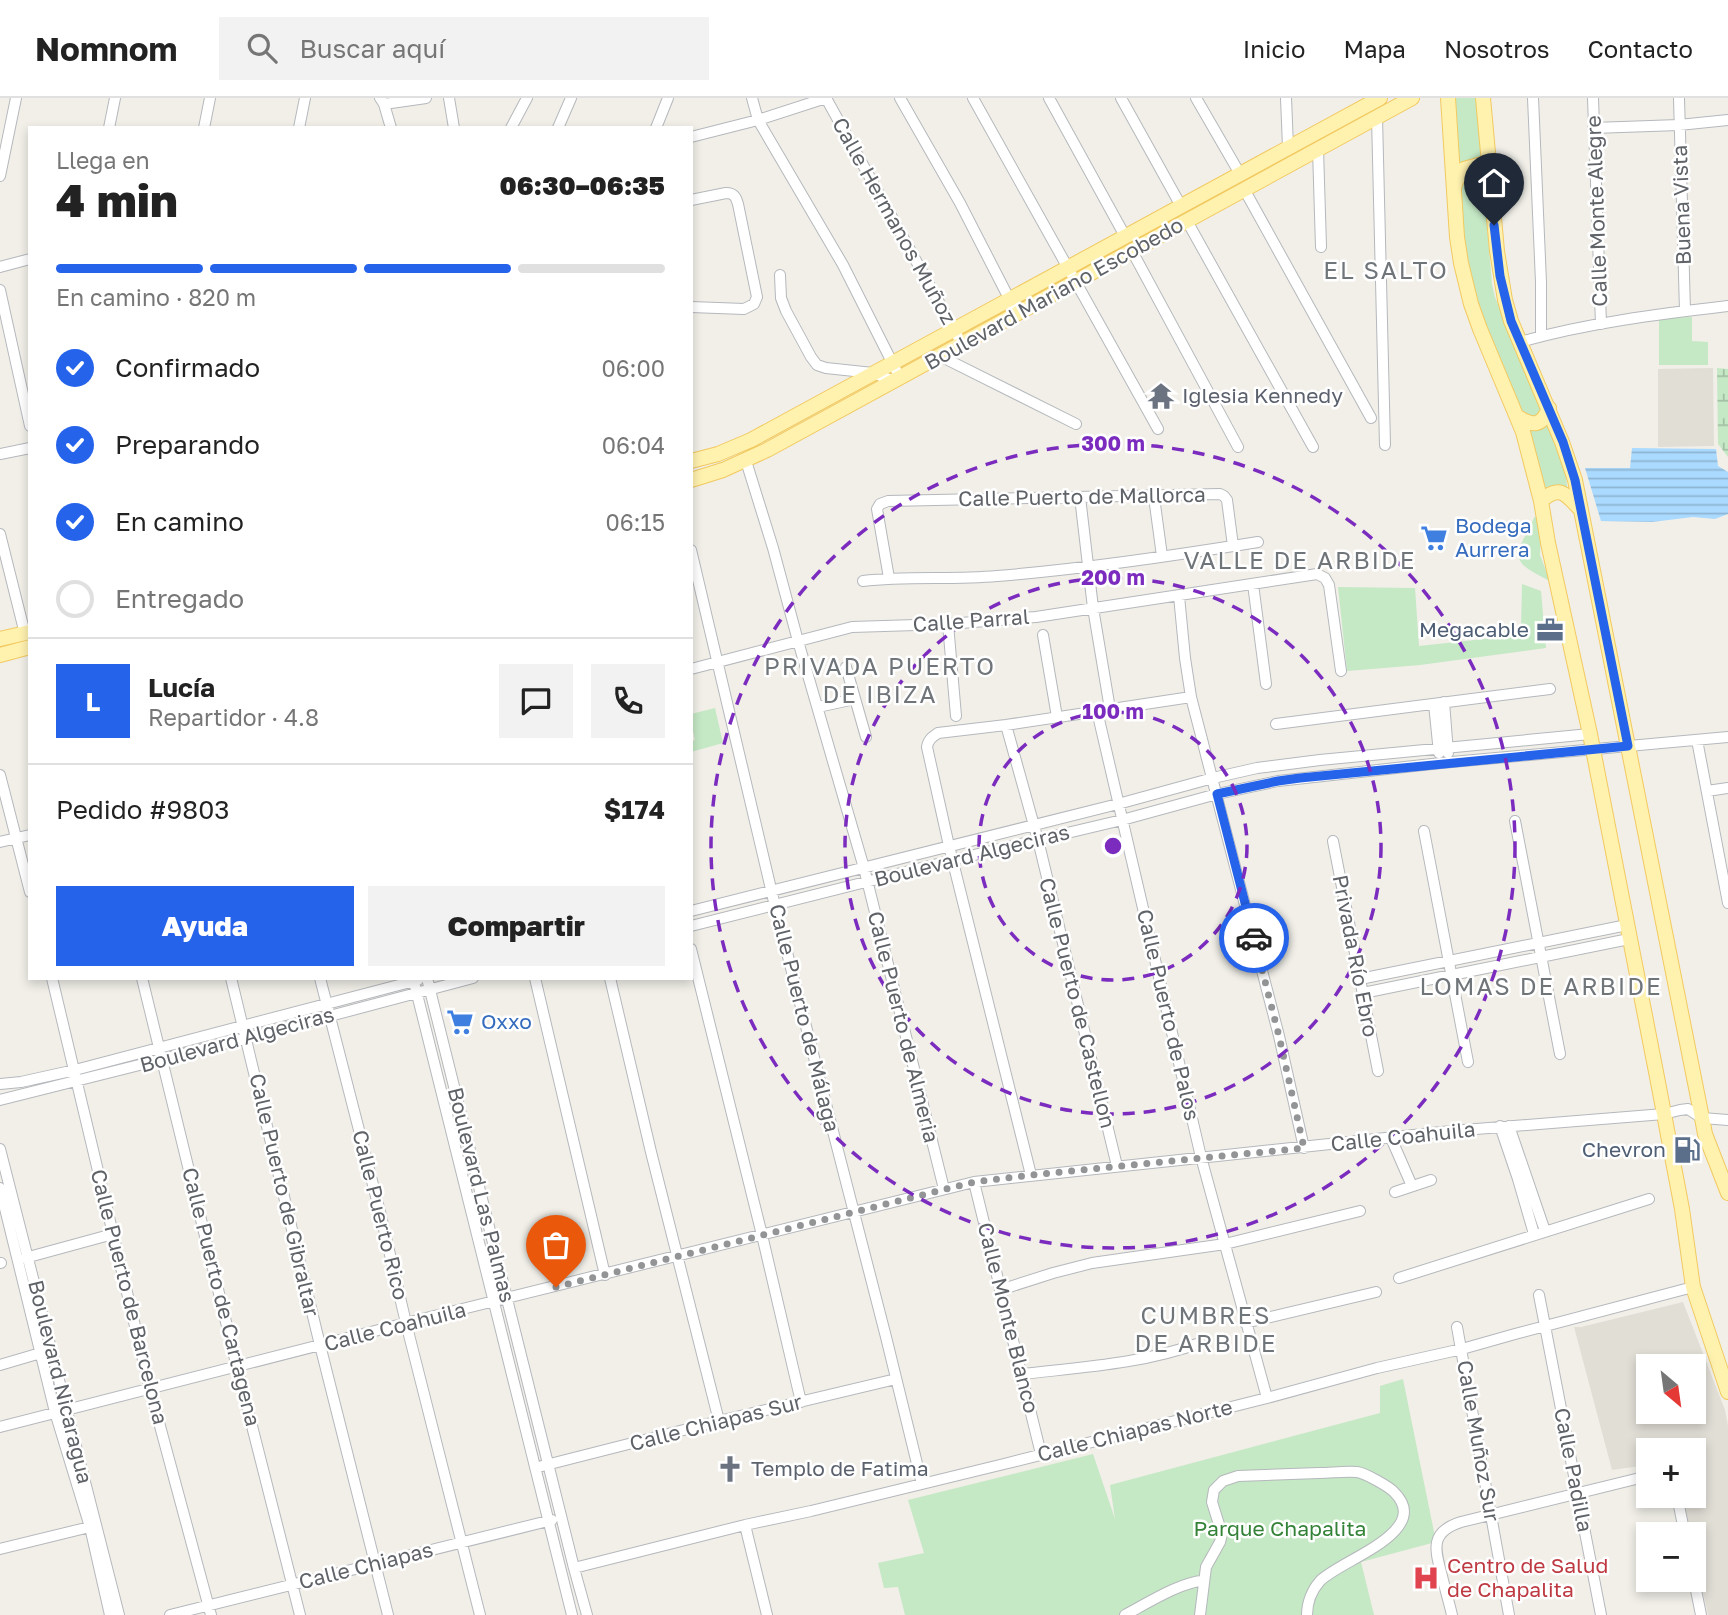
<!DOCTYPE html>
<html lang="es">
<meta charset="utf-8">
<style>
:root{--surface:#fff;--page:#f2f2f2;--text:#222;--muted:#767676;--line:#e0e0e0;--accent:#2563eb}
body{margin:0;font-family:"Golos Text",sans-serif;background:var(--page);color:var(--text);height:100vh;display:flex;flex-direction:column;font-size:26px;white-space:nowrap}
*{box-sizing:border-box;margin:0}
p{font-size:23px;color:var(--muted)}
.icon{flex:none;width:38px;height:38px;fill:none;stroke:currentColor;stroke-width:2;stroke-linecap:round;stroke-linejoin:round}
.map{position:relative;flex:1;overflow:hidden}
.details{position:absolute;left:28px;top:28px;width:665px;height:854px;display:flex;flex-direction:column;background:var(--surface);border-radius:0px;box-shadow:0 4px 10px #0003}
.details>*{flex:none}
.needle{width:46px;rotate:151deg}
.fabs{position:absolute;left:1636px;top:1256px;display:grid;gap:14px}
.fabs a{display:grid;place-items:center;width:70px;height:70px;border-radius:0px;background:var(--surface);box-shadow:0 4px 10px #0003;font-size:35px}
.pin{position:absolute;display:grid;place-items:center;width:60px;height:60px;color:#fff;margin:-72px -30px;border-radius:50% 50% 50% 0;rotate:-45deg;box-shadow:0 0 7px #0007}
.pin .icon{rotate:45deg}
.courier{position:absolute;display:grid;place-items:center;width:70px;height:70px;margin:-35px;border:5px solid #2563eb;border-radius:50%;background:#fff;color:#222;box-shadow:0 2px 9px #0007}
.summary em{font-style:normal;font-weight:800}
.summary div{display:flex;flex-direction:column-reverse}
.summary{display:flex;align-items:center;justify-content:space-between;height:119px;padding:0 28px}
h1{font-size:46px;font-weight:800;line-height:52px}
.bar{display:grid;grid-template-columns:repeat(4,1fr);gap:10px 7px;align-content:center;height:84px;padding:0 28px}
.bar i{height:9px;border-radius:5px;background:var(--line)}
.bar .selected{background:var(--accent)}
.bar p{grid-column:span 4}
.line{display:flex;align-items:center;gap:18px;padding:0 28px;border-top:2px solid var(--line)}
.line div{flex:1}
.round{display:grid;place-items:center;flex:none;width:74px;height:74px;border-radius:0px;background:var(--page)}
ol{padding:0 28px;list-style:none}
li{display:flex;align-items:center;gap:21px;height:77px}
li p{margin-inline-start:auto}
li .icon{padding:7px;border-radius:50%;background:var(--accent);color:#fff;stroke-width:4}
li:last-child{color:var(--muted)}
li i{width:38px;height:38px;border:4px solid var(--line);border-radius:50%}
.action{display:flex;gap:14px;margin-top:auto;padding:14px 28px}
.action a{flex:1;height:80px;border-radius:0px;background:var(--accent);color:#fff;font-size:28px;font-weight:800;line-height:80px;text-align:center}
.action a+a{background:var(--page);color:var(--text)}
header{display:flex;align-items:center;gap:42px;box-sizing:border-box;height:98px;padding:0 35px;background:var(--surface);border-bottom:2px solid var(--line)}
header strong{font-size:33px}
nav{display:flex;gap:38px;margin-inline-start:auto;font-size:24px}
.search{width:490px;height:63px;background:var(--page);display:flex;align-items:center;gap:18px;box-sizing:border-box;padding:0 24px;border-radius:0px;color:var(--muted);font-size:26px}
.map>svg:first-child{display:block}
.education{fill:#e1ded6;fill-rule:evenodd}
.green{fill:#c5e8c5}
.wetland{fill:url(#wetland-marsh)}
.water{fill:url(#water-rules)}
.lines{fill:none;stroke-linecap:round;stroke-linejoin:round}
.minor-casing{stroke:#b5b8bc;stroke-width:12}
.major-casing{stroke:#f2c960;stroke-width:16}
.minor{stroke:#fff;stroke-width:10}
.major{stroke:#fff2af;stroke-width:14}
.done{stroke:#929495;stroke-width:7;stroke-dasharray:0 12.6}
.route{stroke:#2563eb;stroke-width:9}
.ring{fill:none;stroke:#7b2cbf;stroke-width:3.5;stroke-dasharray:12 9}
.labels{text-anchor:middle;stroke-width:5;stroke-linejoin:round;paint-order:stroke}
.street-label{font-size:21px;fill:#5f6368;stroke:#fff}
.worship-label{font-size:21px;fill:#5b616d;stroke:#fff;text-anchor:start}
.shop-label{font-size:21px;fill:#366cbe;stroke:#fff;text-anchor:start}
.service-label{font-size:21px;fill:#4e5e75;stroke:#fff;text-anchor:end}
.park-label{font-size:21px;fill:#348238;stroke:#fff}
.health-label{font-size:21px;fill:#be3a42;stroke:#fff;text-anchor:start}
.quarter-label{font-size:24px;letter-spacing:2px;fill:#70757a;stroke:#fff}
.centre{fill:#7b2cbf;stroke:#fff;stroke-width:3.5}
.ring-label{font-size:21px;text-anchor:middle;font-weight:bold;fill:#7b2cbf;stroke:#fff;stroke-width:5;stroke-linejoin:round;paint-order:stroke}
</style>
<header>
<strong>Nomnom</strong>
<div class="search"><svg class="icon" aria-label="search" viewBox="0 0 24 24"><circle cx="10" cy="10" r="6"/><path d="M15 15l6 6"/></svg>Buscar aquí</div>
<nav><a>Inicio</a><a>Mapa</a><a>Nosotros</a><a>Contacto</a></nav>
</header>
<div class="map">
<svg width="1728" height="1517" viewBox="0 0 1728 1517">
<defs>
<pattern id="wetland-marsh" width="20" height="14" patternUnits="userSpaceOnUse" patternTransform="scale(1.75)"><rect width="20" height="14" fill="#c5e8c5"/><path d="M1 5h8M5 5V1M11 12h8M15 12V8" fill="none" stroke="#a3c0a4"/></pattern>
<pattern id="water-rules" width="6" height="5" patternUnits="userSpaceOnUse" patternTransform="scale(1.75)"><rect width="6" height="5" fill="#aadaff"/><path d="M0 2.5h6" fill="none" stroke="#8eb4d2"/></pattern>
</defs>
<rect width="100%" height="100%" fill="#f1efe8"/>
<path class="education" d="M1713 270 1714 348 1658 349V271Z
M1683 1204 1725 1312 1728 1328V1517H1708L1694 1454V1437H1690L1682 1398H1694V1353H1648V1367L1612 1372 1574 1229H1581ZM1648 1269H1694V1314H1648Z"/>
<path class="green" d="M1454 0H1476L1492 186 1495 199 1565 369 1568 397 1546 396 1494 254 1463 163Z
M1692 219V243L1708 244V267H1659V220Z
M1535 418 1541 432 1540 457 1550 483C1504 461 1517 457 1535 418Z
M1522 486 1541 493 1546 550 1420 567 1347 573 1338 489 1415 490 1419 548 1512 538 1513 532 1521 531Z
M715 610 723 645 691 654V643L695 642 691 625V616Z
M1403 1281 1435 1439 1432 1445 1361 1464 1374 1517H905L898 1489 884 1490 878 1465 924 1455 908 1402 1093 1356 1115 1421 1110 1387 1380 1315V1288Z"/>
<path class="wetland" d="M1717 270 1728 271V359L1718 346Z"/>
<path class="water" d="M1632 350 1716 351 1718 368 1728 374V416L1715 421 1693 419 1652 424 1601 423 1585 370H1630Z"/>
<g class="lines">
<defs>
<path id="minor" d="M380 0 384 6 391 30
M449 0 454 30
M752 0 758 22 843 167 900 280
M826 0 962 246
M900 0 960 105 1017 216
M973 0 1158 331
M1049 0 1125 138
M1121 0 1181 108
M1196 0 1240 76
M1286 0 1288 49
M1533 0 1541 184V238
M1593 0 1601 226
M1679 0 1685 213
M384 6 426 0
M1377 19 1385 347
M109 30 115 0
M204 30 210 0
M299 30 305 0
M511 30 527 0
M558 30 571 0
M656 30 668 0
M1593 30 1679 27 1728 22
M691 39 758 22 826 0
M1318 51 1321 149
M0 78 16 0
M1244 91 1371 320
M691 102 726 95C734 95 736 99 738 106L757 199 754 206 744 211 691 209
M1187 123 1313 349
M1132 153 1238 349
M0 169 30 161
M780 177 781 200 786 213 811 259 817 267 826 270 873 275 894 283
M0 192 30 328
M1520 244C1587 225 1659 216 1728 208
M940 258 1076 326
M0 356 30 350
M746 363 773 450 798 543 864 770 944 1091
M1080 399 1093 510 1110 611
M1154 399 1162 458
M0 436 25 536
M691 452 775 808 886 1239 922 1386
M889 480 877 411 880 406 888 403 1220 396 1224 398 1227 402 1233 448
M863 483C908 478 952 482 997 478 1084 471 1172 458 1258 444
M1253 486 1266 586
M1179 498 1185 560 1191 599 1279 938 1304 1050
M948 526 956 618
M1043 537 1057 619
M846 569 866 639
M691 571 852 529 948 526 1036 519 1317 476 1325 480 1329 487 1341 573
M1444 604 1448 655
M1434 606 1439 655
M818 609 855 601
M1097 613 1201 1059 1267 1300
M1276 626 1550 591
M1006 627 1038 742 1117 1068
M1697 642 1728 805
M0 677 30 794
M1707 693 1728 690
M1515 723 1560 956
M1424 733 1468 964
M1333 743 1378 973
M0 744 30 737
M691 813 1118 706 1213 680 1257 670 1320 662 1590 636
M691 828 953 762 1122 722 1217 696 1278 683 1441 665 1728 639
M691 851 762 1137 801 1304
M52 880 150 1291 211 1517
M142 880 237 1269 300 1517
M231 880 320 1247 388 1517
M320 880 380 1114 406 1225 480 1517
M413 880 572 1517
M427 880 574 1470 587 1517
M535 880 605 1177
M610 880 651 1054 719 1323
M1360 881 1627 827
M1363 895 1629 841
M0 986 21 984 75 972 418 882
M0 1002 247 940 473 880
M1500 1028 1518 1081 1534 1136
M1509 1028 1545 1133
M1391 1040 1412 1088
M0 1051 119 1517
M1031 1077 949 748 927 649C928 642 932 639 938 635L1006 627 1191 599
M974 1084 1041 1356
M0 1090 55 1314 90 1429 110 1517
M1395 1094 1431 1082
M25 1160 113 1136
M0 1165H1
M1399 1180 1649 1101
M1000 1192 1053 1175 1092 1165 1225 1146 1360 1113
M1539 1197 1601 1517
M1245 1225 1376 1194
M1457 1229 1509 1517
M0 1267 44 1254
M1022 1276C1083 1269 1141 1266 1200 1245
M0 1329 406 1225 974 1084 1451 1033 1664 1016 1680 1012 1688 1011 1702 1020 1728 1022
M542 1368 719 1323 896 1281
M1677 1398 1685 1437
M745 1427 767 1517
M0 1451 94 1428
M574 1470 745 1427 811 1413 1004 1366 1267 1300 1377 1270 1462 1251 1515 1236 1693 1189
M1694 1482 1701 1517
M170 1517 552 1422
M1125 1517C1144 1507 1184 1482 1204 1483
M1200 1517 1206 1469 1220 1444 1222 1436 1212 1404 1214 1392 1223 1383 1238 1378C1265 1377 1292 1376 1319 1375 1331 1375 1344 1373 1357 1374 1365 1375 1388 1388 1394 1394 1434 1434 1340 1462 1320 1483 1312 1492 1307 1505 1307 1517
M1452 1517C1449 1504 1445 1491 1442 1478 1435 1452 1429 1434 1461 1424L1648 1378"/>
<path id="major" d="M1448 0 1457 139 1461 165 1471 206 1480 231 1523 334 1541 403 1548 445 1590 636 1657 979 1682 1111 1693 1189 1728 1294
M1483 0 1497 153 1505 202 1511 223 1562 344 1575 382 1702 1020 1705 1036 1728 1095
M1454 90 1456 83 1464 71 1489 64
M1518 319C1533 329 1542 328 1549 310
M691 363 718 356 751 342 1380 0
M691 382 723 372 767 352 1412 0
M1541 403C1559 386 1566 396 1580 411
M0 541 30 534
M0 557 30 549"/>
</defs>
<use href="#minor" class="minor-casing"/>
<use href="#major" class="major-casing"/>
<use href="#minor" class="minor"/>
<use href="#major" class="major"/>
</g>
<g class="lines">
<path class="done" d="M556 1189 974 1084 1031 1077 1304 1050 1279 938 1254 840"/>
<path class="route" d="M1254 840 1217 696 1278 683 1300 680 1628 648 1575 382 1563 344 1511 223 1500 178 1494 127"/>
</g>
<g class="ring">
<circle cx="1113" cy="748" r="134"/>
<circle cx="1113" cy="748" r="268"/>
<circle cx="1113" cy="748" r="402"/>
</g>
<defs>
<symbol id="temple-bare" viewBox="-9 -9 18 18"><path d="M0-6L5-2H3V0L6.5 2.5H4V6H1.5V3h-3V6H-4V2.5H-6.5L-3 0V-2H-5Z" fill="#6b7280" stroke="#fff" stroke-width="2.5" paint-order="stroke"/></symbol>
<symbol id="supermarket-bare" viewBox="-9 -9 18 18"><path d="M-6-5.5h2.5l.6 2H6L4.5 2H-2.5L-4.4-4H-6ZM-1.5 3.2a1.3 1.3 0 1 0 .1 0ZM3 3.2a1.3 1.3 0 1 0 .1 0Z" fill="#3f7fe0" stroke="#fff" stroke-width="2.5" paint-order="stroke"/></symbol>
<symbol id="office-bare" viewBox="-9 -9 18 18"><path d="M-6-3h4V-5.5h4V-3h4V5H-6ZM-1-4.5V-3h2v-1.5ZM-6 0V1H6V0Z" fill="#5c6f8a" stroke="#fff" stroke-width="2.5" paint-order="stroke"/></symbol>
<symbol id="fuel-bare" viewBox="-9 -9 18 18"><path d="M-5.5-6h7V0h2V4h1.3V-2.5L3-4.5l.8-.8L6-3V5H2.5V1h-1V6h-7ZM-4.2-4.7v3.2H.2V-4.7Z" fill="#5c6f8a" stroke="#fff" stroke-width="2.5" paint-order="stroke"/></symbol>
<symbol id="church-bare" viewBox="-9 -9 18 18"><path d="M-1.2-6h2.4v3.5h3.3v2.4h-3.3V6h-2.4V-.1h-3.3v-2.4h3.3Z" fill="#6b7280" stroke="#fff" stroke-width="2.5" paint-order="stroke"/></symbol>
<symbol id="hospital-bare" viewBox="-9 -9 18 18"><path d="M-5-5h3v3.5h4V-5h3V5h-3V1.5h-4V5h-3Z" fill="#e0444e" stroke="#fff" stroke-width="2.5" paint-order="stroke"/></symbol>
</defs>
<g fill-rule="evenodd">
<use href="#temple-bare" x="1142" y="279" width="38" height="38"/>
<use href="#supermarket-bare" x="1415" y="421" width="38" height="38"/>
<use href="#office-bare" x="1531" y="513" width="38" height="38"/>
<use href="#supermarket-bare" x="441" y="905" width="38" height="38"/>
<use href="#fuel-bare" x="1668" y="1033" width="38" height="38"/>
<use href="#church-bare" x="711" y="1352" width="38" height="38"/>
<use href="#hospital-bare" x="1407" y="1461" width="38" height="38"/>
</g>
<g class="labels">
<g class="street-label">
<text transform="translate(1682 107) rotate(-92)" y="7">Buena Vista</text>
<text transform="translate(1597 113) rotate(-92)" y="7">Calle Monte Alegre</text>
<text transform="translate(894 123) rotate(61)" y="7">Calle Hermanos Muñoz</text>
<text transform="translate(1054 196) rotate(-29)" y="7">Boulevard Mariano Escobedo</text>
<text transform="translate(1082 399) rotate(-1)" y="7">Calle Puerto de Mallorca</text>
<text transform="translate(971 523) rotate(-4)" y="7">Calle Parral</text>
<text transform="translate(972 758) rotate(-14)" y="7">Boulevard Algeciras</text>
<text transform="translate(1355 858) rotate(79)" y="7">Privada Río Ebro</text>
<text transform="translate(1077 905) rotate(76)" y="7">Calle Puerto de Castellon</text>
<text transform="translate(1168 917) rotate(77)" y="7">Calle Puerto de Palos</text>
<text transform="translate(804 920) rotate(76)" y="7">Calle Puerto de Málaga</text>
<text transform="translate(903 929) rotate(76)" y="7">Calle Puerto de Almeria</text>
<text transform="translate(237 942) rotate(-15)" y="7">Boulevard Algeciras</text>
<text transform="translate(1403 1039) rotate(-6)" y="7">Calle Coahuila</text>
<text transform="translate(284 1097) rotate(77)" y="7">Calle Puerto de Gibraltar</text>
<text transform="translate(481 1097) rotate(76)" y="7">Boulevard Las Palmas</text>
<text transform="translate(380 1117) rotate(76)" y="7">Calle Puerto Rico</text>
<text transform="translate(129 1199) rotate(76)" y="7">Calle Puerto de Barcelona</text>
<text transform="translate(221 1199) rotate(76)" y="7">Calle Puerto de Cartagena</text>
<text transform="translate(1008 1220) rotate(76)" y="7">Calle Monte Blanco</text>
<text transform="translate(395 1229) rotate(-14)" y="7">Calle Coahuila</text>
<text transform="translate(60 1284) rotate(76)" y="7">Boulevard Nicaragua</text>
<text transform="translate(716 1325) rotate(-14)" y="7">Calle Chiapas Sur</text>
<text transform="translate(1135 1333) rotate(-14)" y="7">Calle Chiapas Norte</text>
<text transform="translate(1478 1343) rotate(80)" y="7">Calle Muñoz Sur</text>
<text transform="translate(1573 1372) rotate(79)" y="7">Calle Padilla</text>
<text transform="translate(366 1468) rotate(-14)" y="7">Calle Chiapas</text>
</g>
<g class="worship-label">
<text x="1182" y="305">Iglesia Kennedy</text>
<text x="751" y="1378">Templo de Fatima</text>
</g>
<g class="shop-label">
<text x="1455" y="435">Bodega<tspan x="1455" dy="24">Aurrera</tspan></text>
<text x="481" y="931">Oxxo</text>
</g>
<g class="service-label">
<text x="1529" y="539">Megacable</text>
<text x="1666" y="1059">Chevron</text>
</g>
<g class="park-label">
<text x="1280" y="1438">Parque Chapalita</text>
</g>
<g class="health-label">
<text x="1447" y="1475">Centro de Salud<tspan x="1447" dy="24">de Chapalita</tspan></text>
</g>
<g class="quarter-label">
<text x="1386" y="181">EL SALTO</text>
<text x="1300" y="471">VALLE DE ARBIDE</text>
<text x="880" y="577">PRIVADA PUERTO<tspan x="880" dy="28">DE IBIZA</tspan></text>
<text x="1541" y="897">LOMAS DE ARBIDE</text>
<text x="1206" y="1226">CUMBRES<tspan x="1206" dy="28">DE ARBIDE</tspan></text>
</g>
</g>
<circle cx="1113" cy="748" r="10" class="centre"/>
<g class="ring-label">
<text x="1113" y="353">300 m</text>
<text x="1113" y="487">200 m</text>
<text x="1113" y="621">100 m</text>
</g>
</svg>
<div class="fabs">
<a><svg class="needle" viewBox="-14 -14 28 28"><path d="M0-13l5 13h-10z" fill="#e53935"/><path d="M0 13l5-13h-10z" fill="#767676"/></svg></a>
<a>+</a>
<a>−</a>
</div>
<div class="pin" style="left:556px;top:1189px;background:#ea580c"><svg class="icon" aria-label="bag" viewBox="0 0 24 24"><path d="M5 8h14l-1 12H6zM9 8a3 3 0 0 1 6 0"/></svg></div>
<div class="pin" style="left:1494px;top:127px;background:#1f2937"><svg class="icon" aria-label="home" viewBox="0 0 24 24"><path d="M3 11l9-7 9 7M6 9v11h12V9"/></svg></div>
<div class="courier" style="left:1254px;top:840px"><svg class="icon" aria-label="car" viewBox="0 0 24 24"><path d="M5 17H2v-5l4-1 3-4h7l3 4 3 1v5h-3M9 17h6M6 11h13"/><circle cx="7" cy="17" r="2"/><circle cx="17" cy="17" r="2"/></svg></div>
<section class="details">
<div class="summary"><div><h1>4 min</h1><p>Llega en</p></div><em>06:30–06:35</em></div>
<div class="bar"><i class="selected"></i><i class="selected"></i><i class="selected"></i><i></i><p>En camino · 820 m</p></div>
<ol>
<li><svg class="icon" aria-label="check" viewBox="0 0 24 24"><path d="M5 12l5 5 9-10"/></svg>Confirmado<p>06:00</p></li>
<li><svg class="icon" aria-label="check" viewBox="0 0 24 24"><path d="M5 12l5 5 9-10"/></svg>Preparando<p>06:04</p></li>
<li><svg class="icon" aria-label="check" viewBox="0 0 24 24"><path d="M5 12l5 5 9-10"/></svg>En camino<p>06:15</p></li>
<li><i></i>Entregado</li>
</ol>
<div class="line" style="height:126px"><b class="round" style="background:var(--accent);color:#fff">L</b><div><b>Lucía</b><p>Repartidor · 4.8</p></div><a class="round"><svg class="icon" aria-label="chat" viewBox="0 0 24 24"><path d="M4 5h16v11H9l-5 4z"/></svg></a><a class="round"><svg class="icon" aria-label="phone" viewBox="0 0 24 24"><path d="M5 4h4l2 5-3 2q2 4 5 5l2-3 5 2v4C11 20 4 13 5 4z"/></svg></a></div>
<div class="line" style="height:91px"><div>Pedido #9803</div><b>$174</b></div>
<div class="action"><a>Ayuda</a><a>Compartir</a></div>
</section>
</div>
